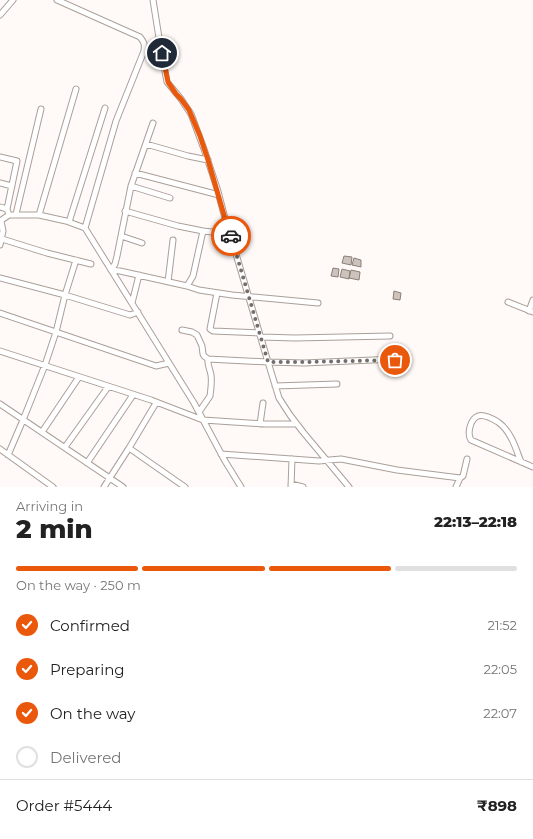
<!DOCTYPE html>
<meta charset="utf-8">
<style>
:root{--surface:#fff;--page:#f2f2f2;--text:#222;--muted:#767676;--line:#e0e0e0;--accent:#ea580c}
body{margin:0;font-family:Montserrat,sans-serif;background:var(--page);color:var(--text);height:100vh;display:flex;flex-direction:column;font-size:15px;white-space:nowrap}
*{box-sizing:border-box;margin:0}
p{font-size:13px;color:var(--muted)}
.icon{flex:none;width:22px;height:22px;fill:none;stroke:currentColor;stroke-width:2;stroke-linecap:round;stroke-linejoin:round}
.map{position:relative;height:487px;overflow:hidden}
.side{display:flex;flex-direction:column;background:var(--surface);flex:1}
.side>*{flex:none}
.pin{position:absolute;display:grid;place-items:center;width:34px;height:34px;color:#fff;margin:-17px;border:2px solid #fff;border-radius:50%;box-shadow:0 1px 4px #0007}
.courier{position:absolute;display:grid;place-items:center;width:40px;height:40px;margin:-20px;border:3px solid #ea580c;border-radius:50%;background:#fff;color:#222;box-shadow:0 1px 5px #0007}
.headline em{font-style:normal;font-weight:800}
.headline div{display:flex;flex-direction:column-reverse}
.headline{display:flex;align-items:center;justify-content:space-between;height:68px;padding:0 16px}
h1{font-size:26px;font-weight:800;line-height:30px}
.bar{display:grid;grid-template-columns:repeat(4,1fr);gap:6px 4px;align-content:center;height:48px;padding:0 16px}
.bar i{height:5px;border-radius:3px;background:var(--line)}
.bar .on{background:var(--accent)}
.bar p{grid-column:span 4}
.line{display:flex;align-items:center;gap:10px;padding:0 16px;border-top:1px solid var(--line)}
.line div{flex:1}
ol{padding:0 16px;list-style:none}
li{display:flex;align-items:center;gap:12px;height:44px}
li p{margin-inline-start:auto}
li .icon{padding:4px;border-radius:50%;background:var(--accent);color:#fff;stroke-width:4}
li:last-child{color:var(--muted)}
li i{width:22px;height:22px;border:2px solid var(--line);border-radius:50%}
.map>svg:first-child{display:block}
.building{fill:#cdc2bc;stroke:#897e78}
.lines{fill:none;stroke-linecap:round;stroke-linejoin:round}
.street-casing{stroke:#aa9f99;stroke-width:7}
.street{stroke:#fff;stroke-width:5}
.done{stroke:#736e6c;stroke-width:4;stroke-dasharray:0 7.2}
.route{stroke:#ea580c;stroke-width:5}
</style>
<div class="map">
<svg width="533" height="487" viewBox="0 0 533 487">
<rect width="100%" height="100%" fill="#fffaf7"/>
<path class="building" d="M344 256 352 257 351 265 342 263Z
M354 258 361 260V267L352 265Z
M333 268 339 269 338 277 331 276Z
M342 269 350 271 349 279 340 277Z
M351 270 360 272 359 280 349 278Z
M394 291 401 293 400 300 393 299Z"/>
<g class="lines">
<defs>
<path id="street" d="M57 0 140 37C144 42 145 44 144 51L116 121 85 228
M153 0 160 44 167 82 177 94 181 99 191 114 204 149 217 188 226 222 230 234 268 362 279 398 290 415 303 432 349 487
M0 15 13 0
M153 123 131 186 117 256 115 264 111 270 120 271 187 286 199 290 232 295 318 303
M146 144 188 156 208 160
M0 157 17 161 7 209
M135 173 219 195
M0 183 12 186
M131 186 170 198
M0 207 7 209 8 212
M125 211 178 226 203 231 230 234
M16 214 41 109
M39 215 76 89
M0 221 9 215H39L66 221 85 228 194 403 225 461 241 487
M69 222 105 108
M121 236 142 243
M2 239 47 253 91 264
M0 245 3 231 1 221
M0 278 65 295 130 315 138 312
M168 282 173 240
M187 286 193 276 203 231
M217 293 210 329 213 331 259 333
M508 302 533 312
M132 303 139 275
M529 311 533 300
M0 313 156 366 169 363
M182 330 192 332 197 335 202 346 203 354 204 356 208 359C207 364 210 369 211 375 212 382 211 389 210 396L199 412
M261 337 295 338 390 336
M0 351 151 400 203 420 265 424H297
M208 359 268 362 304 363 395 359
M275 386 337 384
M0 404 123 487
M260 424 263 403
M42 432 79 377
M65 447 108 387
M129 448 185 487
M0 449 53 487
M221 454 319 461 341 459 397 470 460 478 463 476 467 459
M8 455 23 420 45 365 56 332 65 295 76 260
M521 462C516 449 511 431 498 422 493 419 484 414 478 416 470 419 467 434 471 440L533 467
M87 463 133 395
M291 484 303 487
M104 487 129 448 156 403
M291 487 292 459
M456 487 460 478"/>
</defs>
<use href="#street" class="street-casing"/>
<use href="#street" class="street"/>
</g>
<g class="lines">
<path class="done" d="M231 236 268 362H304L395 360"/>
<path class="route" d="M162 53 168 82 176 94 181 99 189 110 200 136 208 160 226 222 231 236"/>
</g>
</svg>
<div class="pin" style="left:395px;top:360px;background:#ea580c"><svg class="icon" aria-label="bag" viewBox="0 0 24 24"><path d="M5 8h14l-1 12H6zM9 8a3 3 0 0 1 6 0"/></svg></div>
<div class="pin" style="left:162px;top:53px;background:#1f2937"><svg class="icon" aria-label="home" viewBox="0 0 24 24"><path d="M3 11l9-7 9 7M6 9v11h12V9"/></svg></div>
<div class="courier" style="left:231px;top:236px"><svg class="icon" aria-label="car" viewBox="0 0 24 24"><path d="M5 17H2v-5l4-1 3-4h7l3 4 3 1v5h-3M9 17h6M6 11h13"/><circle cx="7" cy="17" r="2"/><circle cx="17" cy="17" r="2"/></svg></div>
</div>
<section class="side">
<div class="headline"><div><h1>2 min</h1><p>Arriving in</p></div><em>22:13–22:18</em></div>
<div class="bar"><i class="on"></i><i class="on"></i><i class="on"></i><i></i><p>On the way · 250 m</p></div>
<ol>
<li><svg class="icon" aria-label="check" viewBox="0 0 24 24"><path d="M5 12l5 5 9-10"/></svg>Confirmed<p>21:52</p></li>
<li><svg class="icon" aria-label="check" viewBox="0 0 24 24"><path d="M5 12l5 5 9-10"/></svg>Preparing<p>22:05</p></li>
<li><svg class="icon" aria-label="check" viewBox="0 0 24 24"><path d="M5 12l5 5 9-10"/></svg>On the way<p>22:07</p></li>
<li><i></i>Delivered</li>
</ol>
<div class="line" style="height:52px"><div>Order #5444</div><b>₹898</b></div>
</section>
